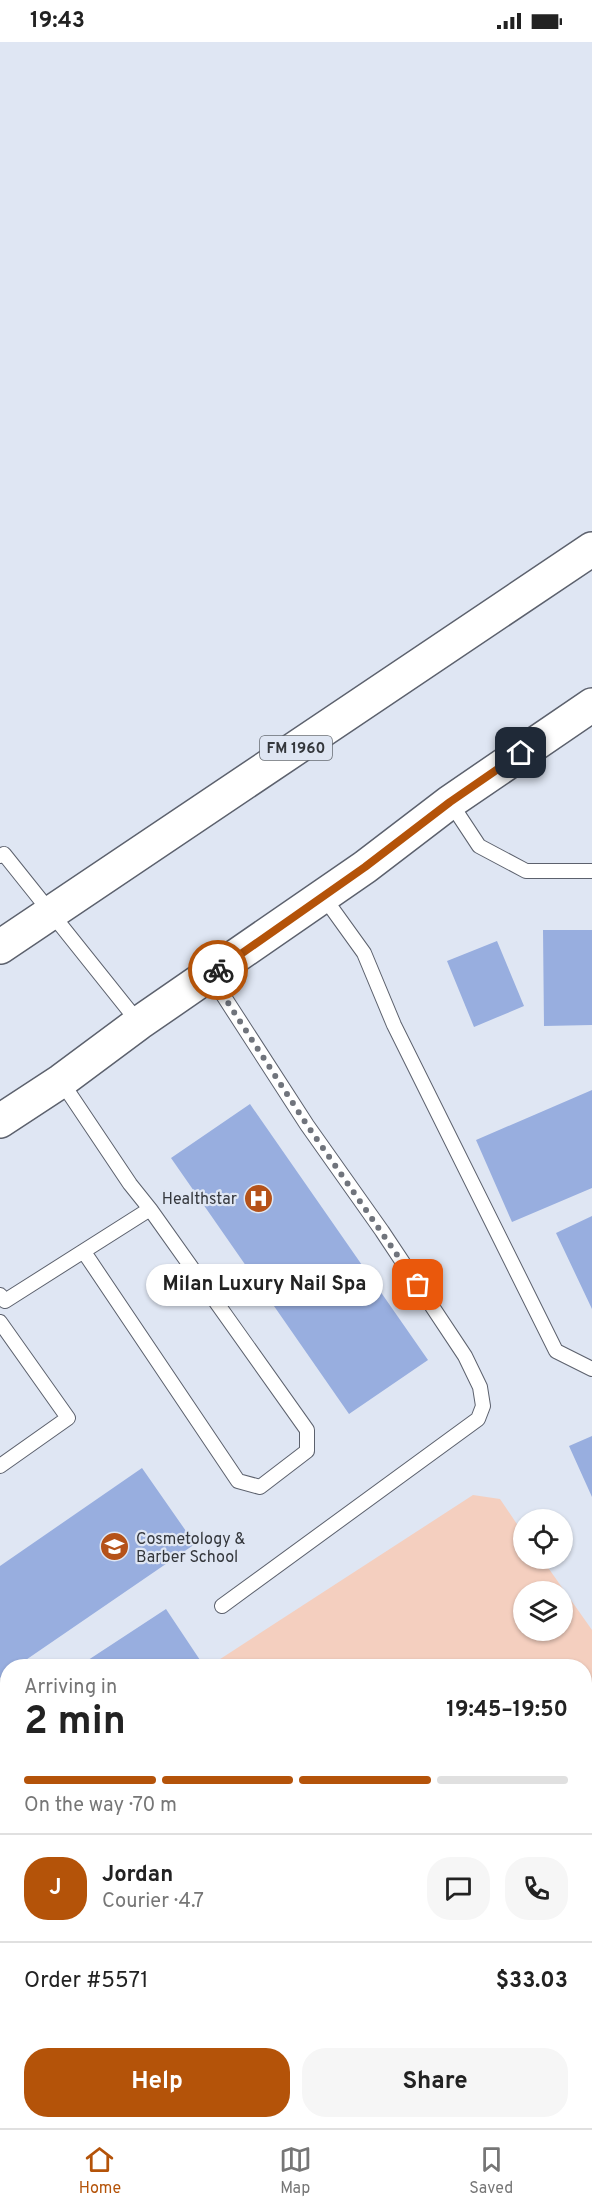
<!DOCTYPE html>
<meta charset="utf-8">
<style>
:root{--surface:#fff;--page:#f6f6f6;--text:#222;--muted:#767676;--line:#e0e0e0;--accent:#b45309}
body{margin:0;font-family:Overpass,sans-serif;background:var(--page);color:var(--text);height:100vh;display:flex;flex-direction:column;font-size:22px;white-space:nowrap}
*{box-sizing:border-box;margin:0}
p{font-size:20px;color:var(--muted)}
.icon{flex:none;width:33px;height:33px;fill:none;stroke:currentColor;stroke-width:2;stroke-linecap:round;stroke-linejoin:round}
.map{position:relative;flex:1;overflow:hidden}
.panel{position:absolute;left:0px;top:1617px;width:592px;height:470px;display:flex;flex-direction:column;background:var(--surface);border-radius:24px 24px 0 0;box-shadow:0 2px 4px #0004}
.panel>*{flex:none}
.buttons{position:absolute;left:513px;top:1467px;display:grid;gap:12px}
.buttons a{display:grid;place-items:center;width:60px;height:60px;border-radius:50%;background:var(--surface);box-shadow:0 2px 4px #0004;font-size:30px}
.pin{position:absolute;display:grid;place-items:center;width:51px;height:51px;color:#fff;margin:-26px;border-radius:12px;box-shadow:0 3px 9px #0006}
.courier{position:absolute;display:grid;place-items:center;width:60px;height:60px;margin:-30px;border:4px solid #b45309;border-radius:50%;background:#fff;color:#222;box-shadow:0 2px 8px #0007}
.bubble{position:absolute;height:42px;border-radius:21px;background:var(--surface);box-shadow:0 2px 4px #0004;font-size:20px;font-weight:700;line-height:42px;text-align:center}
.headline em{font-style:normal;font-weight:700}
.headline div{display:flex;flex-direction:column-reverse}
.headline{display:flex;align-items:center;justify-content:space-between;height:102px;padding:0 24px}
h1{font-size:39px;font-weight:700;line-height:45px}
.bar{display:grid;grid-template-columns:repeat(4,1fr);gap:9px 6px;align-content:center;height:72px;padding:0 24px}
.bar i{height:8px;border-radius:4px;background:var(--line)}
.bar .current{background:var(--accent)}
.bar p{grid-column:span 4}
.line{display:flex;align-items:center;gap:15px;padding:0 24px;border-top:2px solid var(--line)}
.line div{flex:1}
.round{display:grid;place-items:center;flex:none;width:63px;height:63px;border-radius:24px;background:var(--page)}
.cta{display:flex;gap:12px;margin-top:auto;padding:12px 24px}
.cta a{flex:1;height:69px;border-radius:24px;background:var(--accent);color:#fff;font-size:24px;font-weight:700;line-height:69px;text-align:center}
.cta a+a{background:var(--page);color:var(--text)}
.status{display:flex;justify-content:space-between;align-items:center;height:42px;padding:0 30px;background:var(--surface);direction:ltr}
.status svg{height:16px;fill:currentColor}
.tabs{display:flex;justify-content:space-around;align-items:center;height:84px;border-top:2px solid var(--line);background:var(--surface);font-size:16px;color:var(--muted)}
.tabs a{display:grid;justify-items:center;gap:3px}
.tabs .current{color:var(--accent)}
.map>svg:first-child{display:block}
.built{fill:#d1dbef}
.green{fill:#f4cfbf;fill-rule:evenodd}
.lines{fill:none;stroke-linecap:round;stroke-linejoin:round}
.stream{stroke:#7a8fbe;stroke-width:10}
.building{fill:#98aedf}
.service-casing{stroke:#5c616d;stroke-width:16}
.primary-casing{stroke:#5c616d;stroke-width:36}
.service{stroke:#fff;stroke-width:14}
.primary{stroke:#fff;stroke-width:33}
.done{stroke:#70747c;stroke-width:6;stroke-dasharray:0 10.8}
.route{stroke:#b45309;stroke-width:8}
.labels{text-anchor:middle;stroke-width:4.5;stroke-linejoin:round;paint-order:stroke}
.shield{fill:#dfe6f3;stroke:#676c73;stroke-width:1.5}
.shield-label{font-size:15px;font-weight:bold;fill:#34373c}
.poi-label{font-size:16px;fill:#34373c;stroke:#dfe6f3;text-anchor:end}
</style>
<div class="status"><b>19:43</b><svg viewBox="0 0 49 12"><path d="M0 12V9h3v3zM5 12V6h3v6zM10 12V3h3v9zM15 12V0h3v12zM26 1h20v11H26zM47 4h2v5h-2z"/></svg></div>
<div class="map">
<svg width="592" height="2086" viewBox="0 0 592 2086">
<rect width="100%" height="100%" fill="#dfe6f3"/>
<path class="built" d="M0 2060H7L8 2079H585V2062H592V2086H0Z"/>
<path class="green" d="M473 1453 500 1457 523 1491 524 1516 542 1517 592 1588V1780L585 1782V1624H213L211 1623ZM524 1550H562V1588H524Z
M585 1813H592V2062H585Z
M7 1817 8 2060H0V1818Z"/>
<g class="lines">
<path class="stream" d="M585 1949H592
M0 1951H8"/>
</g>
<path class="building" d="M543 888H592V983L544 984Z
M497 899 524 964 474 985 447 919Z
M592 1048V1146L512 1180 476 1098Z
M250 1062 428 1318 349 1372 171 1116Z
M592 1174V1267L556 1191Z
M592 1394V1455L569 1404Z
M142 1426 195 1502 17 1624H8V1631L0 1636V1524Z
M166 1567 204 1624H79Z
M69 2079 173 2080 172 2086H69Z
M362 2079H527V2086H361Z"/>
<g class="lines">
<defs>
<path id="service" d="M450 760 479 804 526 829H592
M0 814 4 812 139 981
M323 854 364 911 394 983 556 1309 592 1327
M210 933 307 1083 382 1189 465 1314 480 1345 483 1364 478 1377 222 1564
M61 1039 130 1142 150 1167 307 1388V1409L260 1445 238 1439 84 1210
M0 1253 5 1259 150 1167
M0 1280 68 1376 0 1424"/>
<path id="primary" d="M0 905 592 507
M0 1079 61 1039 139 981 365 825 450 760 592 663"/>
</defs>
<use href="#service" class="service-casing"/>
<use href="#primary" class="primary-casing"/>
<use href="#service" class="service"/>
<use href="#primary" class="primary"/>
</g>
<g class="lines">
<path class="done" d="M218 928 210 933 307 1083 418 1243"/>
<path class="route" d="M218 928 365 825 450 760 521 711"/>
</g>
<defs>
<symbol id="hospital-disc" viewBox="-11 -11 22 22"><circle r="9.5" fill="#b55219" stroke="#dfe6f3"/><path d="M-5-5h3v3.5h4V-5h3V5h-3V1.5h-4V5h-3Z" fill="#fff"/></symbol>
<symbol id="school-disc" viewBox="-11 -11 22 22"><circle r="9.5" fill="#b55219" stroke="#dfe6f3"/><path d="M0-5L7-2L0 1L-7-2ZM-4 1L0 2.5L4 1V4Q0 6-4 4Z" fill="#fff"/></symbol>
</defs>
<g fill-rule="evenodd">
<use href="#hospital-disc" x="242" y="1140" width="33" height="33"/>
<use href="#school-disc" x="98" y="1488" width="33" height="33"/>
</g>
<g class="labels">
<rect class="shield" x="260" y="694" width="72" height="24" rx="4.5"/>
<g class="shield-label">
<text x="296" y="711">FM 1960</text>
</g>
<g class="poi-label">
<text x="237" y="1162">Healthstar</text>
<text x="136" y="1502" text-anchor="start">Cosmetology &amp;<tspan x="136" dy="18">Barber School</tspan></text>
</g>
</g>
</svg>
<div class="buttons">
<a><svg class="icon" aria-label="locate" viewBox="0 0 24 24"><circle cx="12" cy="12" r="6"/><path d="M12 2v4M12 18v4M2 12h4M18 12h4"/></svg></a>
<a><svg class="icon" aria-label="layers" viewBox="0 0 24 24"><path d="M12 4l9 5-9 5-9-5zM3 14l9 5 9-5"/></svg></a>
</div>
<div class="pin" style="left:418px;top:1243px;background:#ea580c"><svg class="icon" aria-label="bag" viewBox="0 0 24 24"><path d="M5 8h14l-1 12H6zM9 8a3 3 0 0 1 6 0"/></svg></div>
<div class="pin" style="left:521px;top:711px;background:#1f2937"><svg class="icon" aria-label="home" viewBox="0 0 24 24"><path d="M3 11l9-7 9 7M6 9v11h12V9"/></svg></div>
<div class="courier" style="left:218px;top:928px"><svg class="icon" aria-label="bike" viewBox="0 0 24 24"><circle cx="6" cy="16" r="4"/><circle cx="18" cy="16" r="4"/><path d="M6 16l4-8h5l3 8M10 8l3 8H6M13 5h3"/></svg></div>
<div class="bubble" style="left:146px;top:1222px;width:237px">Milan Luxury Nail Spa</div>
<section class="panel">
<div class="headline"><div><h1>2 min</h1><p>Arriving in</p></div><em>19:45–19:50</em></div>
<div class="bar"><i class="current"></i><i class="current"></i><i class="current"></i><i></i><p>On the way · 70 m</p></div>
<div class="line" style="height:108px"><b class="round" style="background:var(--accent);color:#fff">J</b><div><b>Jordan</b><p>Courier · 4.7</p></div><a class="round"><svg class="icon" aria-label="chat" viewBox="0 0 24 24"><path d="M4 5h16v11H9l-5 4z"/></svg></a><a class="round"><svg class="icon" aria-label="phone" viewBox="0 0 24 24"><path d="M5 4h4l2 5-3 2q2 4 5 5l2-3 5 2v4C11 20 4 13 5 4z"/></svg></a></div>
<div class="line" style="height:78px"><div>Order #5571</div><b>$33.03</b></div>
<div class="cta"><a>Help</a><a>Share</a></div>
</section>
</div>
<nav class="tabs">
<a class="current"><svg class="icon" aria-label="home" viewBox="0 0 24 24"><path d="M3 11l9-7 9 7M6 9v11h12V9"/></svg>Home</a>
<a><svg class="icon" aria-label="map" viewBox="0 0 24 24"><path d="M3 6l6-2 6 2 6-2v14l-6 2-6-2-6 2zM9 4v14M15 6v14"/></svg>Map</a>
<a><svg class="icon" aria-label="saved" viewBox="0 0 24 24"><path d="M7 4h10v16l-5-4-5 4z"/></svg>Saved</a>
</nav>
